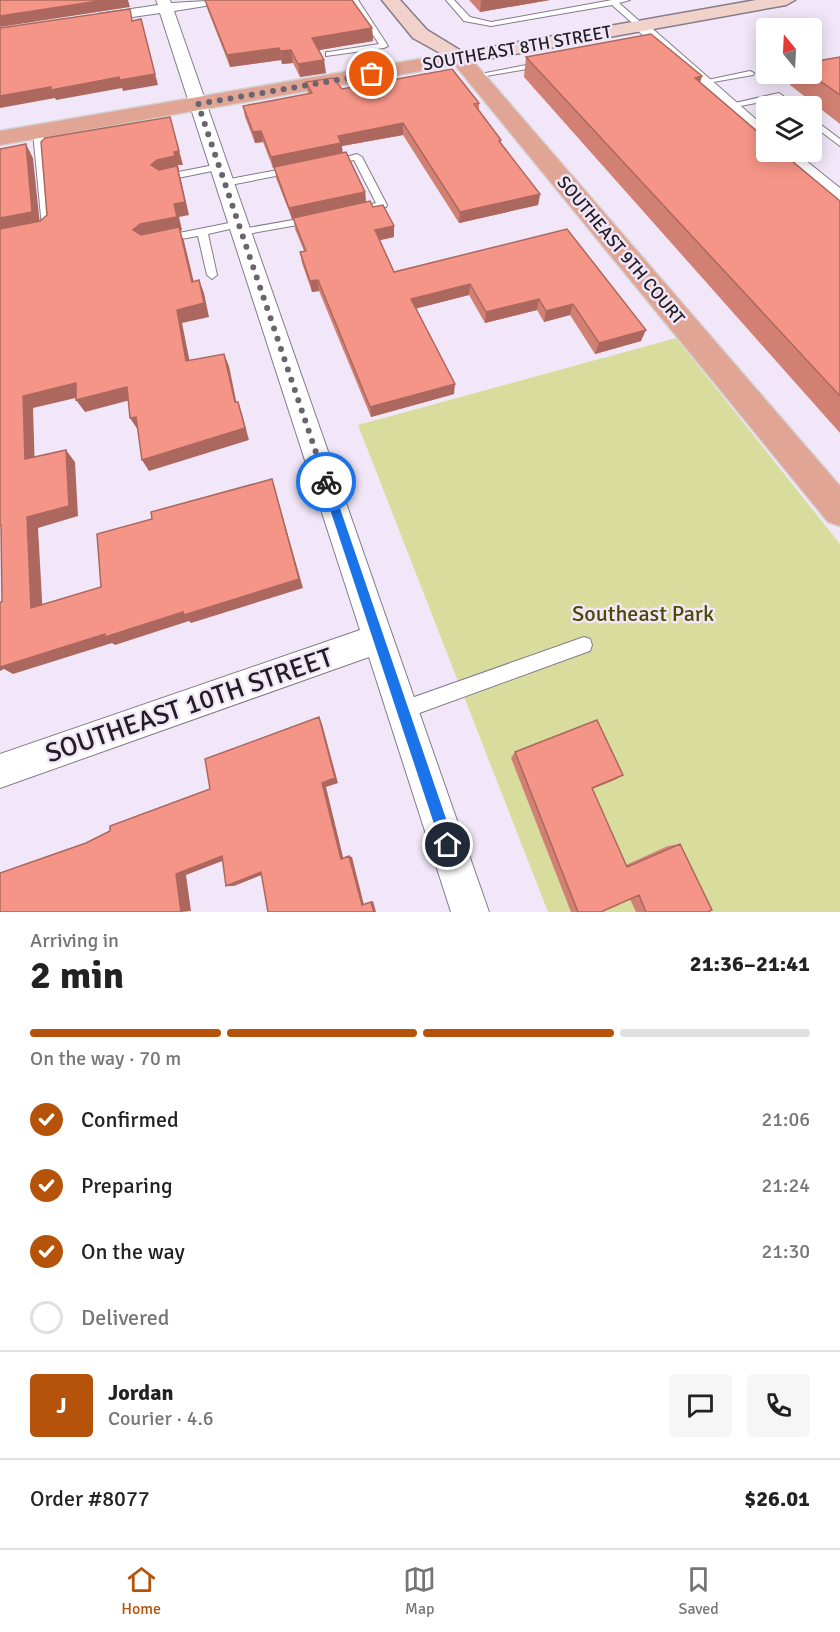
<!DOCTYPE html>
<meta charset="utf-8">
<style>
:root{--surface:#fff;--page:#f6f6f6;--text:#222;--muted:#767676;--line:#e0e0e0;--accent:#b45309}
body{margin:0;font-family:Signika,sans-serif;background:var(--page);color:var(--text);height:100vh;display:flex;flex-direction:column;font-size:22px;white-space:nowrap}
*{box-sizing:border-box;margin:0}
p{font-size:20px;color:var(--muted)}
.icon{flex:none;width:33px;height:33px;fill:none;stroke:currentColor;stroke-width:2;stroke-linecap:round;stroke-linejoin:round}
.map{position:relative;height:912px;overflow:hidden}
.details{display:flex;flex-direction:column;background:var(--surface);flex:1}
.details>*{flex:none}
.needle{width:39px;rotate:342deg}
.buttons{position:absolute;left:756px;top:18px;display:grid;gap:12px}
.buttons a{display:grid;place-items:center;width:66px;height:66px;border-radius:6px;background:var(--surface);box-shadow:0 3px 15px #0003;font-size:30px}
.pin{position:absolute;display:grid;place-items:center;width:51px;height:51px;color:#fff;margin:-26px;border:3px solid #fff;border-radius:50%;box-shadow:0 2px 6px #0007}
.courier{position:absolute;display:grid;place-items:center;width:60px;height:60px;margin:-30px;border:4px solid #1a73e8;border-radius:50%;background:#fff;color:#222;box-shadow:0 2px 8px #0007}
.overview em{font-style:normal;font-weight:700}
.overview div{display:flex;flex-direction:column-reverse}
.overview{display:flex;align-items:center;justify-content:space-between;height:102px;padding:0 30px}
h1{font-size:39px;font-weight:700;line-height:45px}
.bar{display:grid;grid-template-columns:repeat(4,1fr);gap:9px 6px;align-content:center;height:72px;padding:0 30px}
.bar i{height:8px;border-radius:4px;background:var(--line)}
.bar .on{background:var(--accent)}
.bar p{grid-column:span 4}
.line{display:flex;align-items:center;gap:15px;padding:0 30px;border-top:2px solid var(--line)}
.line div{flex:1}
.round{display:grid;place-items:center;flex:none;width:63px;height:63px;border-radius:6px;background:var(--page)}
ol{padding:0 30px;list-style:none}
li{display:flex;align-items:center;gap:18px;height:66px}
li p{margin-inline-start:auto}
li .icon{padding:6px;border-radius:50%;background:var(--accent);color:#fff;stroke-width:4}
li:last-child{color:var(--muted)}
li i{width:33px;height:33px;border:3px solid var(--line);border-radius:50%}
.dock{display:flex;justify-content:space-around;align-items:center;height:84px;border-top:2px solid var(--line);background:var(--surface);font-size:16px;color:var(--muted)}
.dock a{display:grid;justify-items:center;gap:3px}
.dock .on{color:var(--accent)}
.map>svg:first-child{display:block}
.green{fill:#d8dd9d}
.lines{fill:none;stroke-linecap:round;stroke-linejoin:round}
.lane-casing{stroke:#857b8a;stroke-width:2}
.street-casing{stroke:#857b8a;stroke-width:2}
.secondary-casing{stroke:#857b8a;stroke-width:3}
.primary-casing{stroke:#d3d2d3;stroke-width:3}
.lane{fill:#fff;fill-rule:evenodd}
.street{fill:#fff;fill-rule:evenodd}
.secondary{fill:#f0d2ca;fill-rule:evenodd}
.primary{fill:#e0a595;fill-rule:evenodd}
.wall{fill:#d38074}
.shaded-wall{fill:#ac685e}
.building{fill:#f59587;stroke:#ac685e;stroke-width:1.5}
.route{fill:#1a73e8}
.done{stroke:#6b646e;stroke-width:6;stroke-dasharray:0 10.8}
.labels{text-anchor:middle;stroke-width:5;stroke-linejoin:round;paint-order:stroke}
.far-street-label{font-size:18px;fill:#221e24;stroke:#f2e7f8}
.park-label{font-size:22px;fill:#484b00;stroke:#f2e7f8}
.near-street-label{font-size:27px;fill:#221e24;stroke:#f2e7f8}
</style>
<div class="map">
<svg width="840" height="912" viewBox="0 0 840 912">
<rect width="100%" height="100%" fill="#f2e7f8"/>
<path class="green" d="M676 338 840 544V912H548L358 425Z"/>
<g class="lines">
<defs>
<path id="lane" d="M350 0H358L388 46 384 48 326 56V52H329L379 44Z
M446 0H454L470 17 491 22 612 0H630L619 3 645 26 638 28 612 5 491 26 464 21Z
M542 62H545V66L474 78 470 76Z
M750 71 754 73 753 75 702 84 698 82Z
M779 93 797 106H788L777 99 730 108 726 105Z
M812 118 840 139V146L812 125Z
M38 129 43 132 52 229 43 233 38 230 42 227 33 132Z
M357 154 362 157 387 205 386 207 356 213 351 210 352 208 376 203 354 160 333 165 328 162Z
M219 164 224 167 222 169 163 181 158 178 163 175Z
M293 167 298 170 296 172 225 186 220 183 225 180Z
M310 217 315 220 314 222 242 235 237 232 242 229Z
M239 221 243 222V226L208 234 217 275 212 279 207 275 198 236 164 242 159 239 164 236Z
M584 637 590 639 592 645 590 651 584 653 403 719 397 716 394 710 397 704 403 701Z"/>
<path id="street" d="M156 0H170L171 3 225 0 218 4 174 11 489 912H451L369 657 0 788V754L360 630 160 13 98 22 91 18 98 14 158 5Z
M641 22 646 23 766 128V141L760 140 636 29V23Z
M777 152H795L840 188V203L833 201Z"/>
<path id="secondary" d="M382 0H400L427 30 463 52 756 0H795L786 5 460 64 413 38Z"/>
<path id="primary" d="M460 52 467 54 840 486V526L828 522 455 65 0 145V131Z"/>
</defs>
<use href="#lane" class="lane-casing"/>
<use href="#street" class="street-casing"/>
<use href="#secondary" class="secondary-casing"/>
<use href="#primary" class="primary-casing"/>
<use href="#lane" class="lane"/>
<use href="#street" class="street"/>
<use href="#secondary" class="secondary"/>
<use href="#primary" class="primary"/>
</g>
<path class="wall" d="M205 0H352L372 28 373 41 319 50 326 73 300 77 293 63 282 64 281 60 230 67 207 8Z
M469 0H550L480 12Z
M526 57 702 76 700 82 840 201V433L524 77Z
M840 57V124L790 85 795 74H812Z
M306 82 342 89 479 103V110L501 140V143L540 194 538 205 459 223 403 135 342 146V153L365 192 366 202 373 207 394 237 380 240 394 272 567 229 641 341 595 354 570 315 544 322 537 310 485 323 469 295 416 308 454 394 371 417 319 291 312 292 302 263 300 252 304 251 295 229 294 219H292L276 178 275 168H273L263 142 255 143 245 117 243 106 308 94Z
M515 752 623 775 614 780 592 789 626 865 668 846 680 844 708 912H636L630 899 601 912H571L511 758Z"/>
<path class="shaded-wall" d="M105 0H128L130 7 0 27V16Z
M481 0H550L480 12Z
M141 19 158 85 123 91 122 88 56 100 55 98 0 108V96Z
M372 28 373 41 314 51 312 38Z
M279 48 281 60 230 67 227 55Z
M291 50 293 63 282 64 280 51Z
M324 60 326 73 300 77 298 64Z
M702 76 695 97V78Z
M170 117 183 165H178L179 170H178L181 180 189 215 179 217 182 230 180 231 184 241 197 295 146 238 133 230 162 173 151 165Z
M403 123V135L342 146 343 155 273 168 271 157 338 136Z
M261 131 263 142 255 143 253 132Z
M26 144 33 158 40 225 0 234V218Z
M365 192 366 203 292 219 289 208Z
M540 194 538 205 459 223 460 212Z
M394 226V237L376 241 375 230Z
M199 280 204 293 209 317 182 323 192 373 186 361 177 310Z
M318 280 319 291 312 292 310 281Z
M470 284 469 295 411 310V299Z
M539 299 537 310 485 323 486 312Z
M573 304 570 315 544 322 546 311Z
M646 330 641 341 595 354 599 343Z
M224 354 229 366 239 415 235 402Z
M76 383 84 396 33 408 35 471 25 459 23 396Z
M455 384 454 394 371 417 370 407Z
M127 387 134 399 85 412 76 400Z
M238 402 242 414 249 440 149 471 142 460Z
M136 417 138 430 130 418Z
M66 450 75 462 78 516 38 528 43 617 31 608 27 517Z
M272 479 303 588 191 623 189 621 115 645 112 643 13 674 4 669 0 671V659Z
M319 717 322 724 338 783 326 787 344 861 341 859 322 783Z
M623 775 614 780 584 792 592 788Z
M222 856 230 858 186 875 191 911 181 912 176 874Z
M349 856 352 857 364 905H362Z
M261 872 267 873 234 886H226Z
M373 901 376 912H374L371 902Z"/>
<path class="building" d="M0 0H105L0 16Z
M205 0H352L372 28 312 38 324 60 298 64 291 50 280 51 279 48 227 55Z
M130 9 132 21 141 19 155 74 120 80 119 77 51 90V87L0 96V28Z
M651 34 702 76 695 78 766 139V152H781L840 201V396L526 57Z
M840 57V95L810 74H812V62Z
M452 69 479 103 474 104 501 140 499 141 540 194 460 212 403 123 338 136 341 143 271 157 261 131 253 132 243 106 312 93 306 82 333 78 342 89Z
M170 117 179 151 174 152 175 156 157 160 151 165 159 170 177 166 185 202 174 204 177 217 140 224 133 230 141 235 179 227 192 282 199 280 204 303 177 310 186 361 224 354 235 402H238L245 428 142 460 136 417 130 418 127 387 76 400V383L23 396 25 459 66 450 69 506 27 517 31 608 101 587 97 534 152 519 151 512 272 479 299 579 184 615 183 612 105 637V634L0 667V602H2L1 525H0V229L40 221 47 215 41 142 45 138Z
M26 144 32 212 0 218V149Z
M346 152 365 192 289 208 274 167Z
M370 201 373 207 383 205 394 226 375 230 394 272 567 229 646 330 599 343 573 304 546 311 539 299 486 312 470 284 411 299 455 384 370 407 318 280 310 281 300 252 306 251 293 218Z
M319 717 335 778 322 783 341 859 349 856 362 905 371 902 374 912H268L261 872 226 886 222 856 176 874 181 912H0V873L86 843 110 831V826L210 789 205 759Z
M597 720 623 775 592 788 627 867 680 844 712 910 708 912H646L639 895 601 912H578L515 752Z"/>
<path class="route" d="M326 478 331 482 455 845 448 851 441 845 321 482Z"/>
<g class="lines">
<path class="done" d="M326 482 198 104 372 74"/>
</g>
<g class="labels">
<g class="far-street-label">
<text transform="translate(517 48) rotate(-10)" y="6">SOUTHEAST 8TH STREET</text>
<text transform="translate(621 250) rotate(50)" y="6">SOUTHEAST 9TH COURT</text>
</g>
<g class="park-label">
<text x="643" y="621">Southeast Park</text>
</g>
<g class="near-street-label">
<text transform="translate(189 705) rotate(-19)" y="9">SOUTHEAST 10TH STREET</text>
</g>
</g>
</svg>
<div class="buttons">
<a><svg class="needle" viewBox="-14 -14 28 28"><path d="M0-13l5 13h-10z" fill="#e53935"/><path d="M0 13l5-13h-10z" fill="#767676"/></svg></a>
<a><svg class="icon" aria-label="layers" viewBox="0 0 24 24"><path d="M12 4l9 5-9 5-9-5zM3 14l9 5 9-5"/></svg></a>
</div>
<div class="pin" style="left:372px;top:74px;background:#ea580c"><svg class="icon" aria-label="bag" viewBox="0 0 24 24"><path d="M5 8h14l-1 12H6zM9 8a3 3 0 0 1 6 0"/></svg></div>
<div class="pin" style="left:448px;top:845px;background:#1f2937"><svg class="icon" aria-label="home" viewBox="0 0 24 24"><path d="M3 11l9-7 9 7M6 9v11h12V9"/></svg></div>
<div class="courier" style="left:326px;top:482px"><svg class="icon" aria-label="bike" viewBox="0 0 24 24"><circle cx="6" cy="16" r="4"/><circle cx="18" cy="16" r="4"/><path d="M6 16l4-8h5l3 8M10 8l3 8H6M13 5h3"/></svg></div>
</div>
<section class="details">
<div class="overview"><div><h1>2 min</h1><p>Arriving in</p></div><em>21:36–21:41</em></div>
<div class="bar"><i class="on"></i><i class="on"></i><i class="on"></i><i></i><p>On the way · 70 m</p></div>
<ol>
<li><svg class="icon" aria-label="check" viewBox="0 0 24 24"><path d="M5 12l5 5 9-10"/></svg>Confirmed<p>21:06</p></li>
<li><svg class="icon" aria-label="check" viewBox="0 0 24 24"><path d="M5 12l5 5 9-10"/></svg>Preparing<p>21:24</p></li>
<li><svg class="icon" aria-label="check" viewBox="0 0 24 24"><path d="M5 12l5 5 9-10"/></svg>On the way<p>21:30</p></li>
<li><i></i>Delivered</li>
</ol>
<div class="line" style="height:108px"><b class="round" style="background:var(--accent);color:#fff">J</b><div><b>Jordan</b><p>Courier · 4.6</p></div><a class="round"><svg class="icon" aria-label="chat" viewBox="0 0 24 24"><path d="M4 5h16v11H9l-5 4z"/></svg></a><a class="round"><svg class="icon" aria-label="phone" viewBox="0 0 24 24"><path d="M5 4h4l2 5-3 2q2 4 5 5l2-3 5 2v4C11 20 4 13 5 4z"/></svg></a></div>
<div class="line" style="height:78px"><div>Order #8077</div><b>$26.01</b></div>
</section>
<nav class="dock">
<a class="on"><svg class="icon" aria-label="home" viewBox="0 0 24 24"><path d="M3 11l9-7 9 7M6 9v11h12V9"/></svg>Home</a>
<a><svg class="icon" aria-label="map" viewBox="0 0 24 24"><path d="M3 6l6-2 6 2 6-2v14l-6 2-6-2-6 2zM9 4v14M15 6v14"/></svg>Map</a>
<a><svg class="icon" aria-label="saved" viewBox="0 0 24 24"><path d="M7 4h10v16l-5-4-5 4z"/></svg>Saved</a>
</nav>
